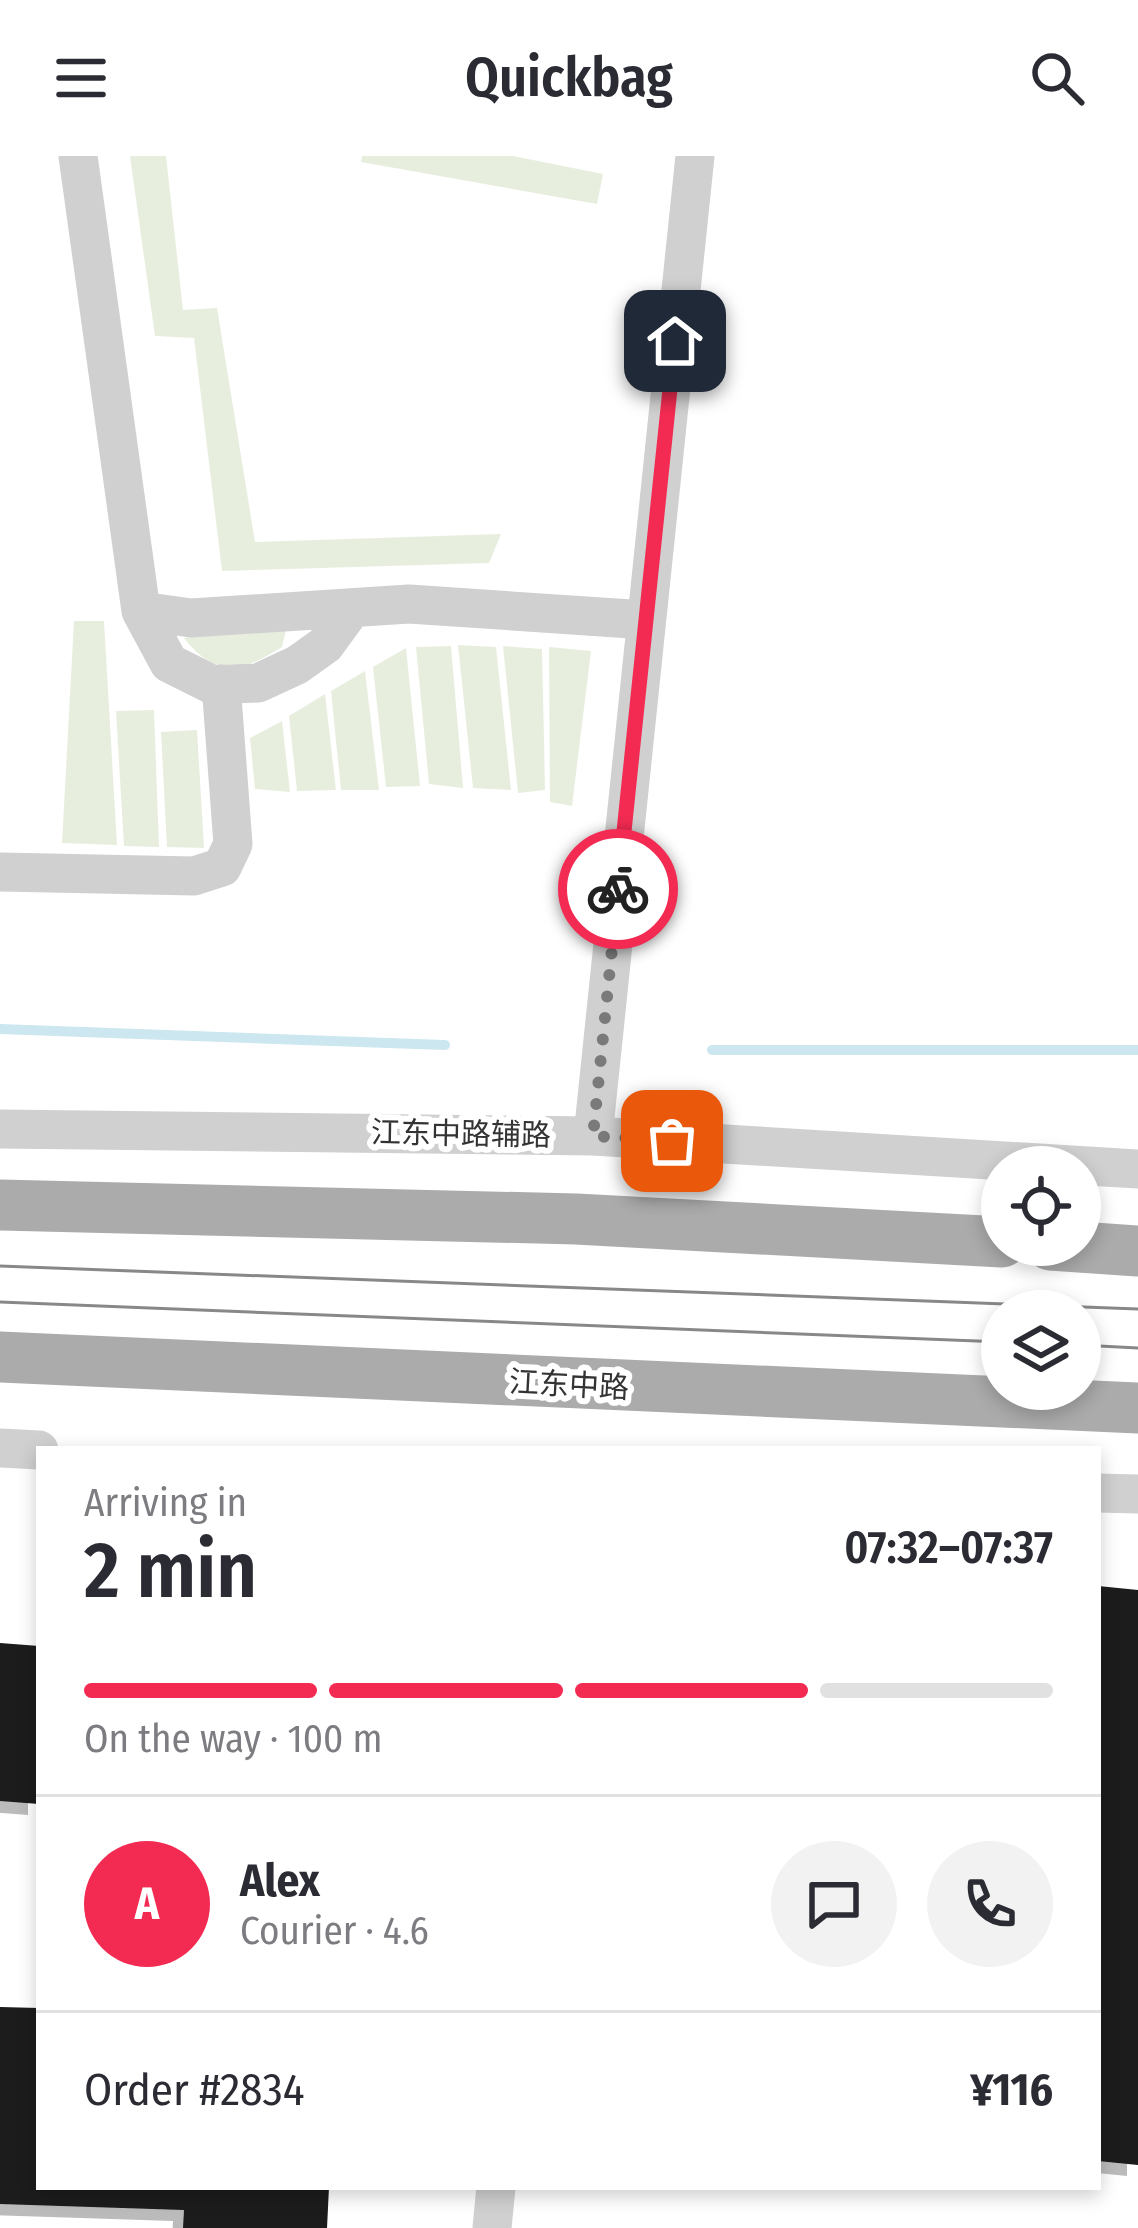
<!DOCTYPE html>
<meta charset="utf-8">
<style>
:root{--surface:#fff;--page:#f2f2f3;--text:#2b2b33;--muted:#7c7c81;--line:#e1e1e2;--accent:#f32b52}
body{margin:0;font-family:"Fira Sans Condensed","Noto Sans SC",sans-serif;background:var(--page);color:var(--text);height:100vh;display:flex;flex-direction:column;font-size:45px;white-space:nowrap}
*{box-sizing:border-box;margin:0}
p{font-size:39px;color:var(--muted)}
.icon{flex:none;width:66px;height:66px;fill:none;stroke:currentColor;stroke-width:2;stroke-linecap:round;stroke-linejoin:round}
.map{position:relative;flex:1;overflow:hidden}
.side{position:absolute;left:36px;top:1290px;width:1065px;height:744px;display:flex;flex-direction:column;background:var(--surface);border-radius:0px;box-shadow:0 6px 18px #0003}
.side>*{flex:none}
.fabs{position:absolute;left:981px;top:990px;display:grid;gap:24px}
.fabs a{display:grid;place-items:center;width:120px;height:120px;border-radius:50%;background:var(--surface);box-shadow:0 6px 18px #0003;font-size:60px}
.pin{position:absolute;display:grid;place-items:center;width:102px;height:102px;color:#fff;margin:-51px;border-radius:24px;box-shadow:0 6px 18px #0006}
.courier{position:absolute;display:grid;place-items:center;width:120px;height:120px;margin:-60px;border:9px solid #f32b52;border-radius:50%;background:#fff;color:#222;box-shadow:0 3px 15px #0007}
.overview em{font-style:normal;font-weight:600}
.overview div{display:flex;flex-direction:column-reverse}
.overview{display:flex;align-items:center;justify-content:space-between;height:204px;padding:0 48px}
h1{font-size:78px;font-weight:600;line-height:90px}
.bar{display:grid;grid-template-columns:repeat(4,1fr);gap:18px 12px;align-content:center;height:144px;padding:0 48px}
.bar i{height:15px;border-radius:9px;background:var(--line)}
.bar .current{background:var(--accent)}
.bar p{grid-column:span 4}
.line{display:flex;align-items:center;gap:30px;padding:0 48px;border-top:3px solid var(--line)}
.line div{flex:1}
.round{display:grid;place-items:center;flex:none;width:126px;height:126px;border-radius:63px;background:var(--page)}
header{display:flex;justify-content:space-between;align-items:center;height:156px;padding:0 48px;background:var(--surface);font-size:54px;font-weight:600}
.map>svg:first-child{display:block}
.green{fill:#e8eede}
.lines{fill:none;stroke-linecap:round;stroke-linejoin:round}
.stream{stroke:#cce7f0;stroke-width:10}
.building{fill:#1a1a1a;filter:url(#shadow)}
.minor{stroke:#d0d0d0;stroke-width:39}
.major{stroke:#ababab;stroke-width:51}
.tram{stroke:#888;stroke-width:3}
.done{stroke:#7a7a7a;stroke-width:12;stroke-dasharray:0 21.6}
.route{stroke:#f32b52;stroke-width:15}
.labels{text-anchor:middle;stroke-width:12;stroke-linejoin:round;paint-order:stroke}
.street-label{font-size:30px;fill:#333;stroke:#fff}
</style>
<header><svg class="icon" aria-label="menu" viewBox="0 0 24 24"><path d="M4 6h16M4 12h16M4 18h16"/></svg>Quickbag<svg class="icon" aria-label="search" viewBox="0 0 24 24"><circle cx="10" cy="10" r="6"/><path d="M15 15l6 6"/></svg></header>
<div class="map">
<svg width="1138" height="2072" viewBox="0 0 1138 2072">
<defs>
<filter id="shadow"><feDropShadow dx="-11" dy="11" stdDeviation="0" flood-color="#0004"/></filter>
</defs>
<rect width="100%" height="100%" fill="#fff"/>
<path class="green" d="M130 0H166L183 154 217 152 255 386 501 378 489 407 222 415 194 182 155 180Z
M362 0H513L603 18 597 48 361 6Z
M74 465H104L117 689 62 687Z
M287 470 282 491C243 516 215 522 184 482Z
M458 489 496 491 511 634 473 632Z
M451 490 463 632 429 628 416 491Z
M503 490 542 493 545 634 518 637Z
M549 491 591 495 572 650 550 646Z
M406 492 420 630 386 631 373 511Z
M365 515 379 634H341L331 535Z
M325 538 336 634 297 635 289 560Z
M154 554 159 691 124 690 116 555Z
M282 565 290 636 255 633 250 582Z
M197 574 204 692 167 691 161 576Z"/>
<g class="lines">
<path class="stream" d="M0 873 445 889
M712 894H1138"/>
</g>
<path class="building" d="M1098 1430 1138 1434V2009L1098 2005Z
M0 1487 39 1490V1648L0 1645Z
M0 1851 39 1852V2031H329L327 2072H183L184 2054 0 2048Z"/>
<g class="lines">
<path class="minor" d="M78 0 141 455 169 507 213 529 258 527 297 509 325 489 352 452
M141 455 191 462 409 448 646 464
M0 716 194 720 222 711 233 688 221 528
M0 973 593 980 1138 1013
M593 980 695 0
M0 1292 39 1294
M1098 1337 1138 1338
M492 2072 496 2031"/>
<path class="major" d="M0 1049 576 1063 1002 1086
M1050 1089 1138 1095
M0 1201 1138 1252"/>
<path class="tram" d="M0 1110 1138 1153
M0 1146 1002 1186
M1080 1189 1138 1192"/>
</g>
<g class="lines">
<path class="done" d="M618 733 593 980 672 985"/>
<path class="route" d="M618 733 675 185"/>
</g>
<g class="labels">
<g class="street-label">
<text transform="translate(461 978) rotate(1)" y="10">江东中路辅路</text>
<text transform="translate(569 1229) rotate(3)" y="10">江东中路</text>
</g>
</g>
</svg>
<div class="fabs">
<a><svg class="icon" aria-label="locate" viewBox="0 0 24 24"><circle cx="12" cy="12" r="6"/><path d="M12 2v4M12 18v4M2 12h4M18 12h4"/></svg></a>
<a><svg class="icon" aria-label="layers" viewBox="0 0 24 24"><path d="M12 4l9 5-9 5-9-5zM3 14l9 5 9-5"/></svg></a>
</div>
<div class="pin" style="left:672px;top:985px;background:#ea580c"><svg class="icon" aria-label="bag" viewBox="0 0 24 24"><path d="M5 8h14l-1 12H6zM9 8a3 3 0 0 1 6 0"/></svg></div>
<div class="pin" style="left:675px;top:185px;background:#1f2937"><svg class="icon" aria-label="home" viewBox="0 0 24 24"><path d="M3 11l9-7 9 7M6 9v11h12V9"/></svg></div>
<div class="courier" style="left:618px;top:733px"><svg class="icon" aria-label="bike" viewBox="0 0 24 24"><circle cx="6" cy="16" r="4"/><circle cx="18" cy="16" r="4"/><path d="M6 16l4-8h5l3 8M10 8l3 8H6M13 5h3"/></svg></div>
<section class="side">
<div class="overview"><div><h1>2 min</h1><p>Arriving in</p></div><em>07:32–07:37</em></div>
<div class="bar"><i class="current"></i><i class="current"></i><i class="current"></i><i></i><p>On the way · 100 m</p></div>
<div class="line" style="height:216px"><b class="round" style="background:var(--accent);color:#fff">A</b><div><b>Alex</b><p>Courier · 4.6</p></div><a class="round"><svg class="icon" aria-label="chat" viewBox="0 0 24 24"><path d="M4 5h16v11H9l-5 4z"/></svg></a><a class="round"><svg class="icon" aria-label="phone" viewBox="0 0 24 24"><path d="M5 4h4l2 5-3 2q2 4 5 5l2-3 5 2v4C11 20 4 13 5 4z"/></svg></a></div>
<div class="line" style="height:156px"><div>Order #2834</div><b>¥116</b></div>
</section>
</div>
